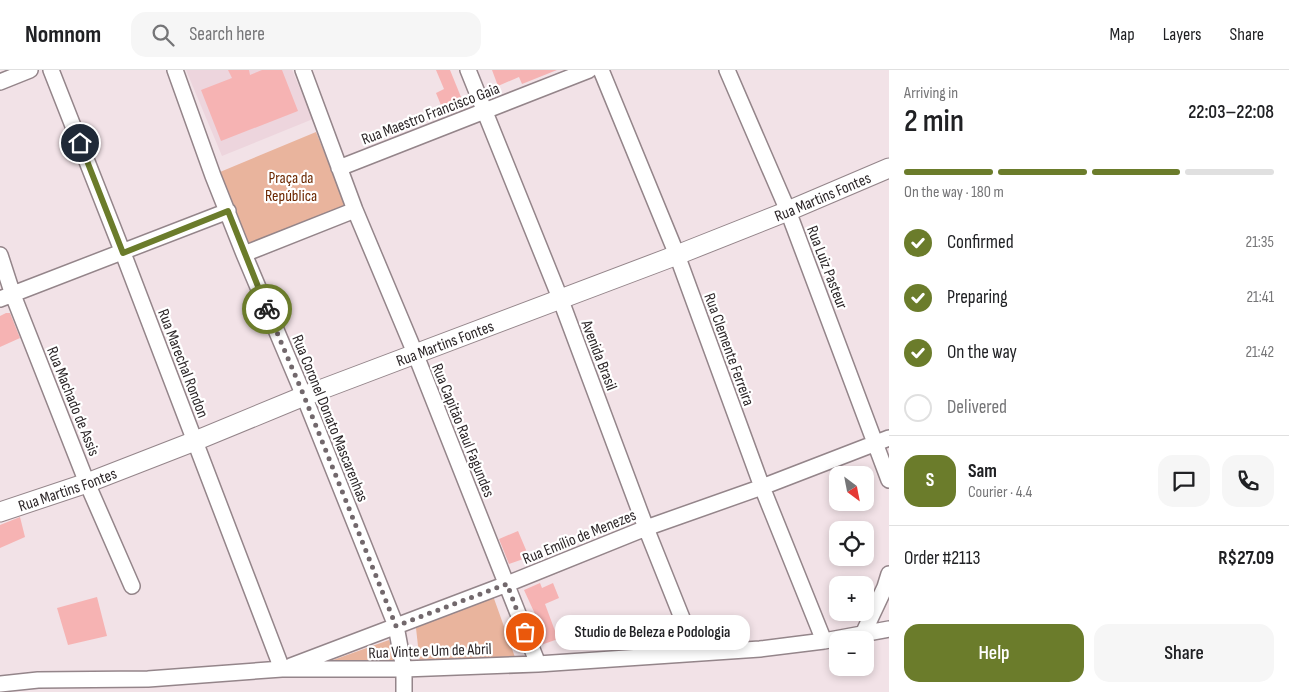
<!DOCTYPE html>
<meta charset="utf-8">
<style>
:root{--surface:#fff;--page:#f6f6f6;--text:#202124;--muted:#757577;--line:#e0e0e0;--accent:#6b7c2b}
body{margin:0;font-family:"Sofia Sans Condensed",sans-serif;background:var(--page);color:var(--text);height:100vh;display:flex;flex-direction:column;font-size:19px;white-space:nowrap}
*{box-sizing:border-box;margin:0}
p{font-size:16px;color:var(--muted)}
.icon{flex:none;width:28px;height:28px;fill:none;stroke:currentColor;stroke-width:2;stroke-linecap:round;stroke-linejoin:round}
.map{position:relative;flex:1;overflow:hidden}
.side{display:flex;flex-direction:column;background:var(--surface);width:400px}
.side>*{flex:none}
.needle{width:32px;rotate:148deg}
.fabs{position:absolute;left:829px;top:396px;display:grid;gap:10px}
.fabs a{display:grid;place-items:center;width:45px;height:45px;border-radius:10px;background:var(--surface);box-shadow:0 2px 8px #0003;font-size:25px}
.pin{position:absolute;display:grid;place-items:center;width:42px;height:42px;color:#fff;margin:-21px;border:2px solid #fff;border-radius:50%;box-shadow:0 1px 5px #0007}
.courier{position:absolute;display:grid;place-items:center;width:50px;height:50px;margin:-25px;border:4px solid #6b7c2b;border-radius:50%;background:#fff;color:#222;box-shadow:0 1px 6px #0007}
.bubble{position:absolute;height:35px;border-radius:15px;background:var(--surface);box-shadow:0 2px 8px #0003;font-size:16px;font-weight:600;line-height:35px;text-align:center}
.summary em{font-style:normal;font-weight:600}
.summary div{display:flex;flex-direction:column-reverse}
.summary{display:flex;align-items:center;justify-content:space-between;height:85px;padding:0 15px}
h1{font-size:32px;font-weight:600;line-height:38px}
.bar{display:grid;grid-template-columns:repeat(4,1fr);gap:8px 5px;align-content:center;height:60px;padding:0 15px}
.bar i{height:6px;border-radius:4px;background:var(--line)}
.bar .current{background:var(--accent)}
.bar p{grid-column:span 4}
.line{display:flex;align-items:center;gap:12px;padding:0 15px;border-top:1px solid var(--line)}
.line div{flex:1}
.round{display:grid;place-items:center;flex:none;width:52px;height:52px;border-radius:15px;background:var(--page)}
ol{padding:0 15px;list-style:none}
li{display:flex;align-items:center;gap:15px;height:55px}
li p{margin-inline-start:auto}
li .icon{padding:5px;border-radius:50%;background:var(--accent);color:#fff;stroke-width:4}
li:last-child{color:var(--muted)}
li i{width:28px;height:28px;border:2px solid var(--line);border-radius:50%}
.primary-button{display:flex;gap:10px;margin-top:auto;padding:10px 15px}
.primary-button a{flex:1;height:58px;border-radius:15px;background:var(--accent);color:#fff;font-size:20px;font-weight:600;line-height:58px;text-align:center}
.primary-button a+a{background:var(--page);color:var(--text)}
header{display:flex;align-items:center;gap:30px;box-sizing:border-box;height:70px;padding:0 25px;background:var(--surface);border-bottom:1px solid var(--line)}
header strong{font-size:24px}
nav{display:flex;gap:28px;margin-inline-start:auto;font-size:18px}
.search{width:350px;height:45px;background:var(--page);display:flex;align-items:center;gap:12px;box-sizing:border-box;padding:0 18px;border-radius:15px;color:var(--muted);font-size:19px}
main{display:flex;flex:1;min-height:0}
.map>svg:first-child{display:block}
.built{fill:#edd5dd}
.green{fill:#e9b49d}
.building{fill:#f6b3b3}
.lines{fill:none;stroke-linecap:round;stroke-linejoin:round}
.minor-casing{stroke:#94858a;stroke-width:18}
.tertiary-casing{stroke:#94858a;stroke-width:21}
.minor{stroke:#fff;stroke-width:15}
.tertiary{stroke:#fff;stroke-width:19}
.done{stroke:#72686c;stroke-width:5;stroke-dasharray:0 9}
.route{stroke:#6b7c2b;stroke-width:6}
.labels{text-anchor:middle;stroke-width:4.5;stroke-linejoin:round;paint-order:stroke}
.street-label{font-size:16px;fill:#2d2729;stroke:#fff}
.park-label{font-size:16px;fill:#6c2700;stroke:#fff}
</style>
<header>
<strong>Nomnom</strong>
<div class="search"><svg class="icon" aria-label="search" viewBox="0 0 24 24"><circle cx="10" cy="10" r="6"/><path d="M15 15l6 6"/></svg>Search here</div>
<nav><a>Map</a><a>Layers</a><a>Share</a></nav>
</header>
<main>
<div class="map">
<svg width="889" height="622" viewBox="0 0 889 622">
<rect width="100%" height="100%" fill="#f2e2e7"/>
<path class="built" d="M186 0H292L313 49 222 86Z"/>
<path class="green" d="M316 62 347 138 248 176 220 102Z
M492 523 516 590 420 594 416 558Z
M389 570 399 596 319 595Z"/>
<path class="building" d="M228 0H249L250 5 262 0H282L298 41 221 71 201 20 232 8Z
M436 0H450L463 32 443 40 436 23 444 19Z
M492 0H557L522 14 519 7 498 16Z
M6 243H10L20 268 0 277V246Z
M20 447 25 467 0 478V455Z
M518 461 529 487 509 494 499 469Z
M540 513 542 518 553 513 559 528 545 534 558 569 541 575 529 546 535 544 524 520Z
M97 527 107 566 68 575 57 538Z"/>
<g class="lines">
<defs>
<path id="minor" d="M51 0 123 183 282 599
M175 0 213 106 244 184 304 326 396 556 404 599V622
M303 0 355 140 415 283 538 594
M468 0 560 228 646 458 696 583
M601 0 677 185 762 417 824 571
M727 0 788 141 889 410
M0 12 30 0
M339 98 589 0
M244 184 355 140
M0 185 13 225 87 413 132 516
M0 229 228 141
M863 564 885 517 889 504
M291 596 507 514 646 458 762 417 889 368
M0 614 38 610 148 609 282 599H404L538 594 760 579 824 571 889 559"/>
<g id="tertiary">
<path id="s1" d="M0 442 87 413 195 371 304 326 677 185 788 141 889 98"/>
</g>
</defs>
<use href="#minor" class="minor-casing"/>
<use href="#tertiary" class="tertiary-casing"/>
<use href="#minor" class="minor"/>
<use href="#tertiary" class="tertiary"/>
</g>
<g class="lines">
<path class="done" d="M267 239 304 326 396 556 507 514 525 562"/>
<path class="route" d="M80 73 123 183 228 141 267 239"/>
</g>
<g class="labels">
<g class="street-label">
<text transform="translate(430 43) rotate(-21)" y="6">Rua Maestro Francisco Gaia</text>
<text dy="6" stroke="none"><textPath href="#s1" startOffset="881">Rua Martins Fontes</textPath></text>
<text transform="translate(828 197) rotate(69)" y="6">Rua Luiz Pasteur</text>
<text dy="6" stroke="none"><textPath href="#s1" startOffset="476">Rua Martins Fontes</textPath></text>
<text transform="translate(730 279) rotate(70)" y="6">Rua Clemente Ferreira</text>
<text transform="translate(600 285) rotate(69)" y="6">Avenida Brasil</text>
<text transform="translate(184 293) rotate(69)" y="6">Rua Marechal Rondon</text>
<text transform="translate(74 331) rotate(68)" y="6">Rua Machado de Assis</text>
<text transform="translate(331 348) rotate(68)" y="6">Rua Coronel Donato Mascarenhas</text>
<text transform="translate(464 360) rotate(68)" y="6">Rua Capitão Raul Fagundes</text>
<text dy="6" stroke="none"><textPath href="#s1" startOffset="71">Rua Martins Fontes</textPath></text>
<text transform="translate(579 466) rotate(-22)" y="6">Rua Emílio de Menezes</text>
<text transform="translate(430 580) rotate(-2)" y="6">Rua Vinte e Um de Abril</text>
</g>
<g class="park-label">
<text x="291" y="113">Praça da<tspan x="291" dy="18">República</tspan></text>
</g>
</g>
</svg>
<div class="fabs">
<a><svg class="needle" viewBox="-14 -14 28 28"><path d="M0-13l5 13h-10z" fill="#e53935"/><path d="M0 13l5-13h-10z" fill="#757577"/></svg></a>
<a><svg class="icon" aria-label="locate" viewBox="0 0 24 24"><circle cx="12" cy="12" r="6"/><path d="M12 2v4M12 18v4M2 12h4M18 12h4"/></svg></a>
<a>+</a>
<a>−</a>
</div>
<div class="pin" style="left:525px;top:562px;background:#ea580c"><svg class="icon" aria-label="bag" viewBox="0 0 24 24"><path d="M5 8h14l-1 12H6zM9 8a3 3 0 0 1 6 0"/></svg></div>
<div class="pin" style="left:80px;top:73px;background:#1f2937"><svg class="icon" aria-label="home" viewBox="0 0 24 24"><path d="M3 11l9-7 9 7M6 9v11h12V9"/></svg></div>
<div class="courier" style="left:267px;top:239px"><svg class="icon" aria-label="bike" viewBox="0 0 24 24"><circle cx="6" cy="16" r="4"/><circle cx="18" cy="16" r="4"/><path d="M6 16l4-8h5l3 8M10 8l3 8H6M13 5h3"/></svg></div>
<div class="bubble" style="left:555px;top:545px;width:195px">Studio de Beleza e Podologia</div>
</div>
<section class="side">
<div class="summary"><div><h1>2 min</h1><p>Arriving in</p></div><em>22:03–22:08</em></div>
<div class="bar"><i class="current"></i><i class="current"></i><i class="current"></i><i></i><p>On the way · 180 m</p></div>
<ol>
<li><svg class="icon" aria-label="check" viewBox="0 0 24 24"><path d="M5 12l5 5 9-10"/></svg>Confirmed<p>21:35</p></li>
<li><svg class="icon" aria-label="check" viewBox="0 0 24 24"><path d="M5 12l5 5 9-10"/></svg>Preparing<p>21:41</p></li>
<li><svg class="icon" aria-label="check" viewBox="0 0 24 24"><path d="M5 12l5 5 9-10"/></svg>On the way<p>21:42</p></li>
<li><i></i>Delivered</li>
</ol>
<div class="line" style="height:90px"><b class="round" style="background:var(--accent);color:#fff">S</b><div><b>Sam</b><p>Courier · 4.4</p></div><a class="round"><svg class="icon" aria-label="chat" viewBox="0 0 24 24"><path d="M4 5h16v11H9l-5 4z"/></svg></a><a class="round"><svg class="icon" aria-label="phone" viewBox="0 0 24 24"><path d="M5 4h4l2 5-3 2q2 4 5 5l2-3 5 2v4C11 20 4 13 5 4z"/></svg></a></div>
<div class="line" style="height:65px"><div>Order #2113</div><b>R$27.09</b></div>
<div class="primary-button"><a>Help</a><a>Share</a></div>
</section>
</main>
